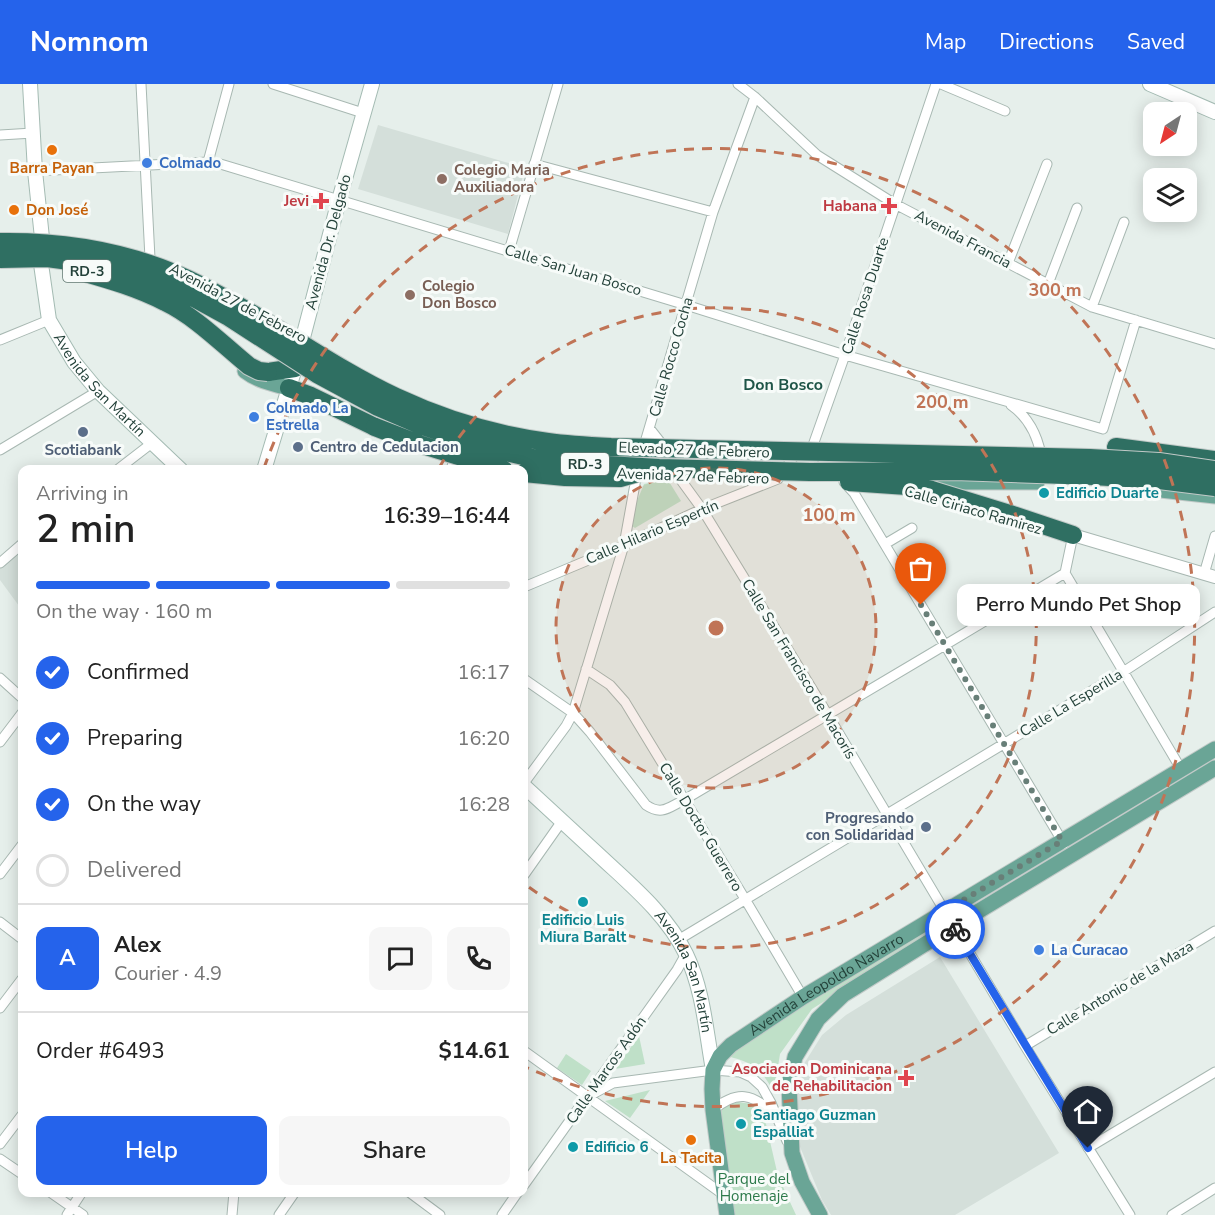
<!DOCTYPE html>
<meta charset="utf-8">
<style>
:root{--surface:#fff;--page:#f6f6f6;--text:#222;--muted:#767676;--line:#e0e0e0;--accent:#2563eb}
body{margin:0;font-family:"Nunito Sans",sans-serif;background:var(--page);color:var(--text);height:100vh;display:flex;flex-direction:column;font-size:22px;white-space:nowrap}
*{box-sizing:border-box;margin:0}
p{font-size:20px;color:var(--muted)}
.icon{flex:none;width:33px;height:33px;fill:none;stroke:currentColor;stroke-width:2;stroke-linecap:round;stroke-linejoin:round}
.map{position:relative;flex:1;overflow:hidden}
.drawer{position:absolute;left:18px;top:381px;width:510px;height:732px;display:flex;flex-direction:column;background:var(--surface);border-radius:12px;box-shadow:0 3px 15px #0003}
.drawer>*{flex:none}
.needle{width:39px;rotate:216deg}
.fabs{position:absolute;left:1143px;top:18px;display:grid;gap:12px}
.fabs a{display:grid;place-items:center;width:54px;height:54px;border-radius:12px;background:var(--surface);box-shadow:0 3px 15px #0003;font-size:30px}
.pin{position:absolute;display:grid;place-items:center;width:51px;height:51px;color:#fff;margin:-62px -26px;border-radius:50% 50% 50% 0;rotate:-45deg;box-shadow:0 0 6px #0007}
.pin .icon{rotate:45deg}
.courier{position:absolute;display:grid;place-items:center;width:60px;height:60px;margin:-30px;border:4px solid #2563eb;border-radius:50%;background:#fff;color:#222;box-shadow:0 2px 8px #0007}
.bubble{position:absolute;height:42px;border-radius:12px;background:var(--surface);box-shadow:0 3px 15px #0003;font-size:20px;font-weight:600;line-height:42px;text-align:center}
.head em{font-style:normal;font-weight:600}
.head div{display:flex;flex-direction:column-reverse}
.head{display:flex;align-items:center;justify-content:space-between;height:102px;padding:0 18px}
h1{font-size:39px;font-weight:600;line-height:45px}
.bar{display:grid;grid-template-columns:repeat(4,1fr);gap:9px 6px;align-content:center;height:72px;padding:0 18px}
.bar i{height:8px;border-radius:4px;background:var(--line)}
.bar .current{background:var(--accent)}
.bar p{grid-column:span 4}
.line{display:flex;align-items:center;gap:15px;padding:0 18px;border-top:2px solid var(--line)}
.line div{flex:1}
.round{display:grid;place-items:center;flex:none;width:63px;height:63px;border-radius:12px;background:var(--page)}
ol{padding:0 18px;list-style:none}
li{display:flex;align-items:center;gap:18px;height:66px}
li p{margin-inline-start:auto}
li .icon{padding:6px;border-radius:50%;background:var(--accent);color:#fff;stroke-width:4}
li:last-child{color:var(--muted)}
li i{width:33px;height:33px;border:3px solid var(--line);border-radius:50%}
.cta{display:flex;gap:12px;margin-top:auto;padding:12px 18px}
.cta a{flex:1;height:69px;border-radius:12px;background:var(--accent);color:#fff;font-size:24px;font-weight:600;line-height:69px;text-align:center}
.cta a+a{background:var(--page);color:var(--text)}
header{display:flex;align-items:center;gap:36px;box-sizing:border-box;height:84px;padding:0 30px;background:var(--accent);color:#fff}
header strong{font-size:28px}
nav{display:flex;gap:33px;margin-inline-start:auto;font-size:21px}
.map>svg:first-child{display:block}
.built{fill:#d4dfda}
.green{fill:#bfe0c8}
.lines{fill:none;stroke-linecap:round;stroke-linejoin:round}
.minor-casing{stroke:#a8b8b2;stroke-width:11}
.tertiary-casing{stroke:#a8b8b2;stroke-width:14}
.secondary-casing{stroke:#a4bbb3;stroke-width:16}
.primary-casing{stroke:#c2cac8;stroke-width:17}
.motorway-casing{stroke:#c2cac8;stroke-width:20}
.minor{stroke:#fff;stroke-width:9}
.tertiary{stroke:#fff;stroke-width:12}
.secondary{stroke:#fff;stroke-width:14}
.primary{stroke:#6aa596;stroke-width:15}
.motorway{stroke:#2f6f62;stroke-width:18}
.motorway-bridge-casing{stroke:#c2cac8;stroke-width:20;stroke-linecap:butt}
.motorway-bridge{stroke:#2f6f62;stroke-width:18}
.done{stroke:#687f78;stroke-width:6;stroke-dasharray:0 10.8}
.route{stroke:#2563eb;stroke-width:8}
.ring{fill:none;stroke:#c07456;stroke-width:3;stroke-dasharray:10 8}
.food-dot{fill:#e8710a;stroke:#f7fbf9;stroke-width:2}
.shop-dot{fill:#3f7fe0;stroke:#f7fbf9;stroke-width:2}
.education-dot{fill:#8d6e63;stroke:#f7fbf9;stroke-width:2}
.health-dot{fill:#e0444e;stroke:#f7fbf9;stroke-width:2}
.service-dot{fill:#5c6f8a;stroke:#f7fbf9;stroke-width:2}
.culture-dot{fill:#0f9aa8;stroke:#f7fbf9;stroke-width:2}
.labels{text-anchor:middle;stroke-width:6;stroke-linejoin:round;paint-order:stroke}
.shield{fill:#f7fbf9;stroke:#637a73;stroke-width:1.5}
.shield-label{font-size:14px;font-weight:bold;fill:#24423a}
.shop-label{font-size:15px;font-weight:bold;fill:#366cbe;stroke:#f7fbf9;text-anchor:start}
.food-label{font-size:15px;font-weight:bold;fill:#c56008;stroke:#f7fbf9}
.education-label{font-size:15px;font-weight:bold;fill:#785e54;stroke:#f7fbf9;text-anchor:start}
.health-label{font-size:15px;font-weight:bold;fill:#be3a42;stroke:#f7fbf9;text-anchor:end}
.street-label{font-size:15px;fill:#24423a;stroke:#f7fbf9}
.service-label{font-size:15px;font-weight:bold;fill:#4e5e75;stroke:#f7fbf9;text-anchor:start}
.culture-label{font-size:15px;font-weight:bold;fill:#0d838f;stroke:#f7fbf9;text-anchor:start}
.park-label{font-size:15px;fill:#2d7a4b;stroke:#f7fbf9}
.neighbourhood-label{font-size:16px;font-weight:bold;fill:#1f5548;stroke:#f7fbf9}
.centre{fill:#c07456;stroke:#f7fbf9;stroke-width:3}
.ring-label{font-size:18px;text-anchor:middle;font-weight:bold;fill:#c07456;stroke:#f7fbf9;stroke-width:6;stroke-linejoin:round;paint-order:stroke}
</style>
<header>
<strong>Nomnom</strong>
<nav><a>Map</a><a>Directions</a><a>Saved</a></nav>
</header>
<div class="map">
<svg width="1215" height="1131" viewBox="0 0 1215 1131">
<rect width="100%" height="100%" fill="#e6efeb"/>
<path class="built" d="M378 41 525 84 508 150 358 105Z
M22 464V526L0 496V481Z
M940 873 1059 1069 955 1131H831L822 1116 796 1053V1006L802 983 822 951 846 931Z"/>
<path class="green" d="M668 396 681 417 635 444 628 439 644 400Z
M928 835 936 847 812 925 780 970 774 1008C760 984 754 979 727 972Z
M639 952 645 980 615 985Z
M566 970 591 987 582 1001 557 984Z
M650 1006 630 1034 605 1017Z
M738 1018 752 1020 766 1040 778 1092 796 1131H729L717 1032 724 1023Z"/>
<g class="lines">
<defs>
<path id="minor" d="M141 0 150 174
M273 0 363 29
M738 0 755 13 817 71 895 120 1092 223 1215 260
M941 0 1005 27
M0 51 33 49
M208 78 229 0
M534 80 713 128
M35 87 208 78 217 79 686 221 845 271 1103 345 1136 236
M509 167 558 0
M1008 179 1047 80
M1048 200 1077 124
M1092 223 1124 138
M0 256 49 236
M1011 321C1028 333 1037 350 1041 371
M650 345 661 359 664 365
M643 365 713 128 755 13
M0 366 98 307
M674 383 678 392 702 425 828 631 1025 962 1130 1131
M117 386 152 359
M451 386 456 368
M835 388 812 364 845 271 936 0
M844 398 854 409 1064 760
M885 460 912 444
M0 479 22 460
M1065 489 1181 685
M1204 490 1215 452
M524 503 624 461 702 425 778 395 797 368
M586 585 610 601 625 618 745 815 803 913
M0 594 22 614
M524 595 573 629 590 648 646 721C662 732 669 723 684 716L935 567 1065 489 1073 451H1069
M0 658 22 629
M524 699 566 642 573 629 624 461 637 389
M0 790 22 761
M524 791 562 737
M0 838 22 855
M678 856 1123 588 1215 528
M0 924 22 895
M1025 962 1215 847
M524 967 724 1111
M589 1012 613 999 713 986 740 988 751 993 762 1003 771 1019 787 1057
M713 1026C737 1006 752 1009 774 1030
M0 1060 22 1031
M1088 1064 1215 988
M0 1075 22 1090
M524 1101 677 886 686 870
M50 1108 83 1131
M409 1108 440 1131
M67 1131 82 1108
M232 1131 234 1108
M279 1131 295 1108
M502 1131 518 1108
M1172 1131 1215 1104"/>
<path id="tertiary" d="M1073 451 1215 493"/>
<g id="secondary">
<path id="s1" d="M30 0 35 87 42 154 41 180 49 236 74 278 98 307 181 386"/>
<path d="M1150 0 1215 28"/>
<path d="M264 386 295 284 339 116 372 0"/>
<path id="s2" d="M524 702C550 726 576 750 602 774 632 802 667 831 686 870 703 905 706 947 713 986"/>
</g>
<g id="primary">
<path d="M245 287C258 297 273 300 289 304"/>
<path d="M917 398H1037"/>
<path d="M1124 402 1215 412"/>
<path id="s3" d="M727 1131 713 1026 712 1005 713 986 720 972 731 961 803 913 1215 665"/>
<path d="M820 1131 802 1098 792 1069 789 1001 795 973 818 935 843 911 954 842 1215 684"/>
</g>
<path id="motorway" d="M268 288 295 284
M289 304 311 312 375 343
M1116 363 1215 376
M1010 430 1073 451"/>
</defs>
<use href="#minor" class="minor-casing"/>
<use href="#tertiary" class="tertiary-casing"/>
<use href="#secondary" class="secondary-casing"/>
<use href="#primary" class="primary-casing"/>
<use href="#motorway" class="motorway-casing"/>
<use href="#minor" class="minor"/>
<use href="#tertiary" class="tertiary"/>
<use href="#secondary" class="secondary"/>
<use href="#primary" class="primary"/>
<use href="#motorway" class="motorway"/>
<defs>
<path id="motorway-bridge" d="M0 158C69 157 140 170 202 202 269 235 328 281 396 313 443 335 495 351 548 358 569 361 590 362 611 363L1090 374 1159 378 1215 386
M0 175 47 174 99 181 130 187 162 199 196 215 227 232 317 290 378 323 422 342 497 366 532 374 572 379 659 384 810 388 955 387 1093 392 1159 396 1215 403
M82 188C110 196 138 204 165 218 196 233 222 260 249 282L259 287 268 288
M375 343 419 360 504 386
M524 389 565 393 620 394 641 388
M849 398 907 402 932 406 1010 430"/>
</defs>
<use href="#motorway-bridge" class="motorway-bridge-casing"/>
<use href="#motorway-bridge" class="motorway-bridge"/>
</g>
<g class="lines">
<path class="done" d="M921 521 1062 757 945 827 955 845"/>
<path class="route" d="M955 845 1088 1064"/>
</g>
<circle cx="716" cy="544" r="160" fill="#c07456" fill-opacity=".12"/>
<g class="ring">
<circle cx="716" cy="544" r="160"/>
<path d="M439 384A320 320 0 1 1 526 801"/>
<path d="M264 384A479 479 0 1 1 525 983"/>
</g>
<g class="food-dot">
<circle cx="52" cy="66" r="6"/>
<circle cx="14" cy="126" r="6"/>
<circle cx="691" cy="1056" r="6"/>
</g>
<g class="shop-dot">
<circle cx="147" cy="79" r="6"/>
<circle cx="254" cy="333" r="6"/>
<circle cx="1039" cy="866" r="6"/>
</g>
<g class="education-dot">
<circle cx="442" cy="95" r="6"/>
<circle cx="410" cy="211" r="6"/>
</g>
<g class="health-dot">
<path d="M318 108h6v6h6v6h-6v6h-6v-6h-6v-6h6z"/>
<path d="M886 113h6v6h6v6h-6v6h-6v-6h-6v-6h6z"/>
<path d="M903 985h6v6h6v6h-6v6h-6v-6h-6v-6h6z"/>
</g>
<g class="service-dot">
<circle cx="83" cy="348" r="6"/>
<circle cx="298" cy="363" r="6"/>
<circle cx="926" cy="743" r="6"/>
</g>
<g class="culture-dot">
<circle cx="1044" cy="409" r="6"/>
<circle cx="583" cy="818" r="6"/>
<circle cx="741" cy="1040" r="6"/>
<circle cx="573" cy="1063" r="6"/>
</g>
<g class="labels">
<g class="shield">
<rect x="63" y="176" width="48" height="22" rx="4.5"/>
<rect x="561" y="369" width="48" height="22" rx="4.5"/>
</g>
<g class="shield-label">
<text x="87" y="192">RD-3</text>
<text x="585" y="385">RD-3</text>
</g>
<g class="shop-label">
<text x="159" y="84">Colmado</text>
<text x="266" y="329">Colmado La<tspan x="266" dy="17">Estrella</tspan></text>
<text x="1051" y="871">La Curacao</text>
</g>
<g class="food-label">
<text x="52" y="89">Barra Payan</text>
<text x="26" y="131" text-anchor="start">Don José</text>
<text x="691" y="1079">La Tacita</text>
</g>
<g class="education-label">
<text x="454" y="91">Colegio Maria<tspan x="454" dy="17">Auxiliadora</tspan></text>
<text x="422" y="207">Colegio<tspan x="422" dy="17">Don Bosco</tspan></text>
</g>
<g class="health-label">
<text x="309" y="122">Jevi</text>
<text x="877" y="127">Habana</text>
<text x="892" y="990">Asociacion Dominicana<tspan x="892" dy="17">de Rehabilitacion</tspan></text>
</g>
<g class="street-label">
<text transform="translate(963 155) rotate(28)" y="5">Avenida Francia</text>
<text transform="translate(328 158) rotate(-75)" y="5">Avenida Dr. Delgado</text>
<text transform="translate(573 186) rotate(17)" y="5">Calle San Juan Bosco</text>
<text transform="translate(865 212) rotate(-72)" y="5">Calle Rosa Duarte</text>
<text transform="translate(238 219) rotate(28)" y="5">Avenida 27 de Febrero</text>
<text transform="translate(671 273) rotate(-74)" y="5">Calle Rocco Cocha</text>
<text dy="5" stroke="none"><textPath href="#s1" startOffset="320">Avenida San Martín</textPath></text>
<text transform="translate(694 366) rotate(2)" y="5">Elevado 27 de Febrero</text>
<text transform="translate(693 392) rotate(2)" y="5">Avenida 27 de Febrero</text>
<text transform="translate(973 426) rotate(16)" y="5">Calle Ciriaco Ramirez</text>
<text transform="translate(652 448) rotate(-23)" y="5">Calle Hilario Espertín</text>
<text transform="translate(799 585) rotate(59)" y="5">Calle San Francisco de Macorís</text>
<text transform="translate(1071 619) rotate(-31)" y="5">Calle La Esperilla</text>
<text transform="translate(701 743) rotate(59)" y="5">Calle Doctor Guerrero</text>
<text dy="5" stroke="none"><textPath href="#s2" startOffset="250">Avenida San Martín</textPath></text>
<text dy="5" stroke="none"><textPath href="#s3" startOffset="290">Avenida Leopoldo Navarro</textPath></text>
<text transform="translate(1120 904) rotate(-31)" y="5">Calle Antonio de la Maza</text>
<text transform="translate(606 986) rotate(-55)" y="5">Calle Marcos Adón</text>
</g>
<g class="service-label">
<text x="310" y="368">Centro de Cedulacion</text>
<text x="83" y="371" text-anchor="middle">Scotiabank</text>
<text x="914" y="739" text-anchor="end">Progresando<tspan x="914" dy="17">con Solidaridad</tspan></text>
</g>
<g class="culture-label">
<text x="1056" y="414">Edificio Duarte</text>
<text x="583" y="841" text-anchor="middle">Edificio Luis<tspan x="583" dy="17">Miura Baralt</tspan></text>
<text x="753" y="1036">Santiago Guzman<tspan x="753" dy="17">Espalliat</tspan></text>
<text x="585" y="1068">Edificio 6</text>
</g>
<g class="park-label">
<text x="754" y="1100">Parque del<tspan x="754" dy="17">Homenaje</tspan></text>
</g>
<g class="neighbourhood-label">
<text x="783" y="306">Don Bosco</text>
</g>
</g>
<circle cx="716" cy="544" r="9" class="centre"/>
<g class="ring-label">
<text x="1055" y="212">300 m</text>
<text x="942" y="324">200 m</text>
<text x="829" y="437">100 m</text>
</g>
</svg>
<div class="fabs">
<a><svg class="needle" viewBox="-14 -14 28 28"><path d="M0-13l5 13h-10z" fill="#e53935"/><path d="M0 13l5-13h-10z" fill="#767676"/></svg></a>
<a><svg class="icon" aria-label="layers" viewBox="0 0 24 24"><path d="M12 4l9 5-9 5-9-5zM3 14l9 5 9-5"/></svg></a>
</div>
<div class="pin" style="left:921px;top:521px;background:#ea580c"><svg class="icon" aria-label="bag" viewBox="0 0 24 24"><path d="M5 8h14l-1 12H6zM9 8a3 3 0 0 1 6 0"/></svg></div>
<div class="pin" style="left:1088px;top:1064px;background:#1f2937"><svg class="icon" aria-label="home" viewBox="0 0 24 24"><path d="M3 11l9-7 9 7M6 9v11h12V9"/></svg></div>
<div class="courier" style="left:955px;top:845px"><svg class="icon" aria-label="bike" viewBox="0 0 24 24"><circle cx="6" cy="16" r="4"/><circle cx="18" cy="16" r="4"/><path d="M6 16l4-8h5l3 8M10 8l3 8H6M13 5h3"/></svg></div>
<div class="bubble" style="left:957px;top:500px;width:243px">Perro Mundo Pet Shop</div>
<section class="drawer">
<div class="head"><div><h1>2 min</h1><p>Arriving in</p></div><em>16:39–16:44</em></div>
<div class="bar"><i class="current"></i><i class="current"></i><i class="current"></i><i></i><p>On the way · 160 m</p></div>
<ol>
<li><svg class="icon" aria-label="check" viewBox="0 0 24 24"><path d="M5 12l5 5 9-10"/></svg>Confirmed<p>16:17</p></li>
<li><svg class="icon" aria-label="check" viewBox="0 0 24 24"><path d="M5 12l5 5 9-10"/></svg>Preparing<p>16:20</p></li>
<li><svg class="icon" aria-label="check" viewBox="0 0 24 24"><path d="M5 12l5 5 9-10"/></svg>On the way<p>16:28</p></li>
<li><i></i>Delivered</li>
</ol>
<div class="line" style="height:108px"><b class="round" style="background:var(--accent);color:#fff">A</b><div><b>Alex</b><p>Courier · 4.9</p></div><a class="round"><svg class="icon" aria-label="chat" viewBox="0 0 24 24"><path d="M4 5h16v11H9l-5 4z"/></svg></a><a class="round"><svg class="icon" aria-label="phone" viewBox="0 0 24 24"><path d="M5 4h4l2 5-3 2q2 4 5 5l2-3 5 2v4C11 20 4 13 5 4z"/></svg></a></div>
<div class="line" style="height:78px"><div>Order #6493</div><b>$14.61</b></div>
<div class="cta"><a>Help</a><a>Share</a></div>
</section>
</div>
